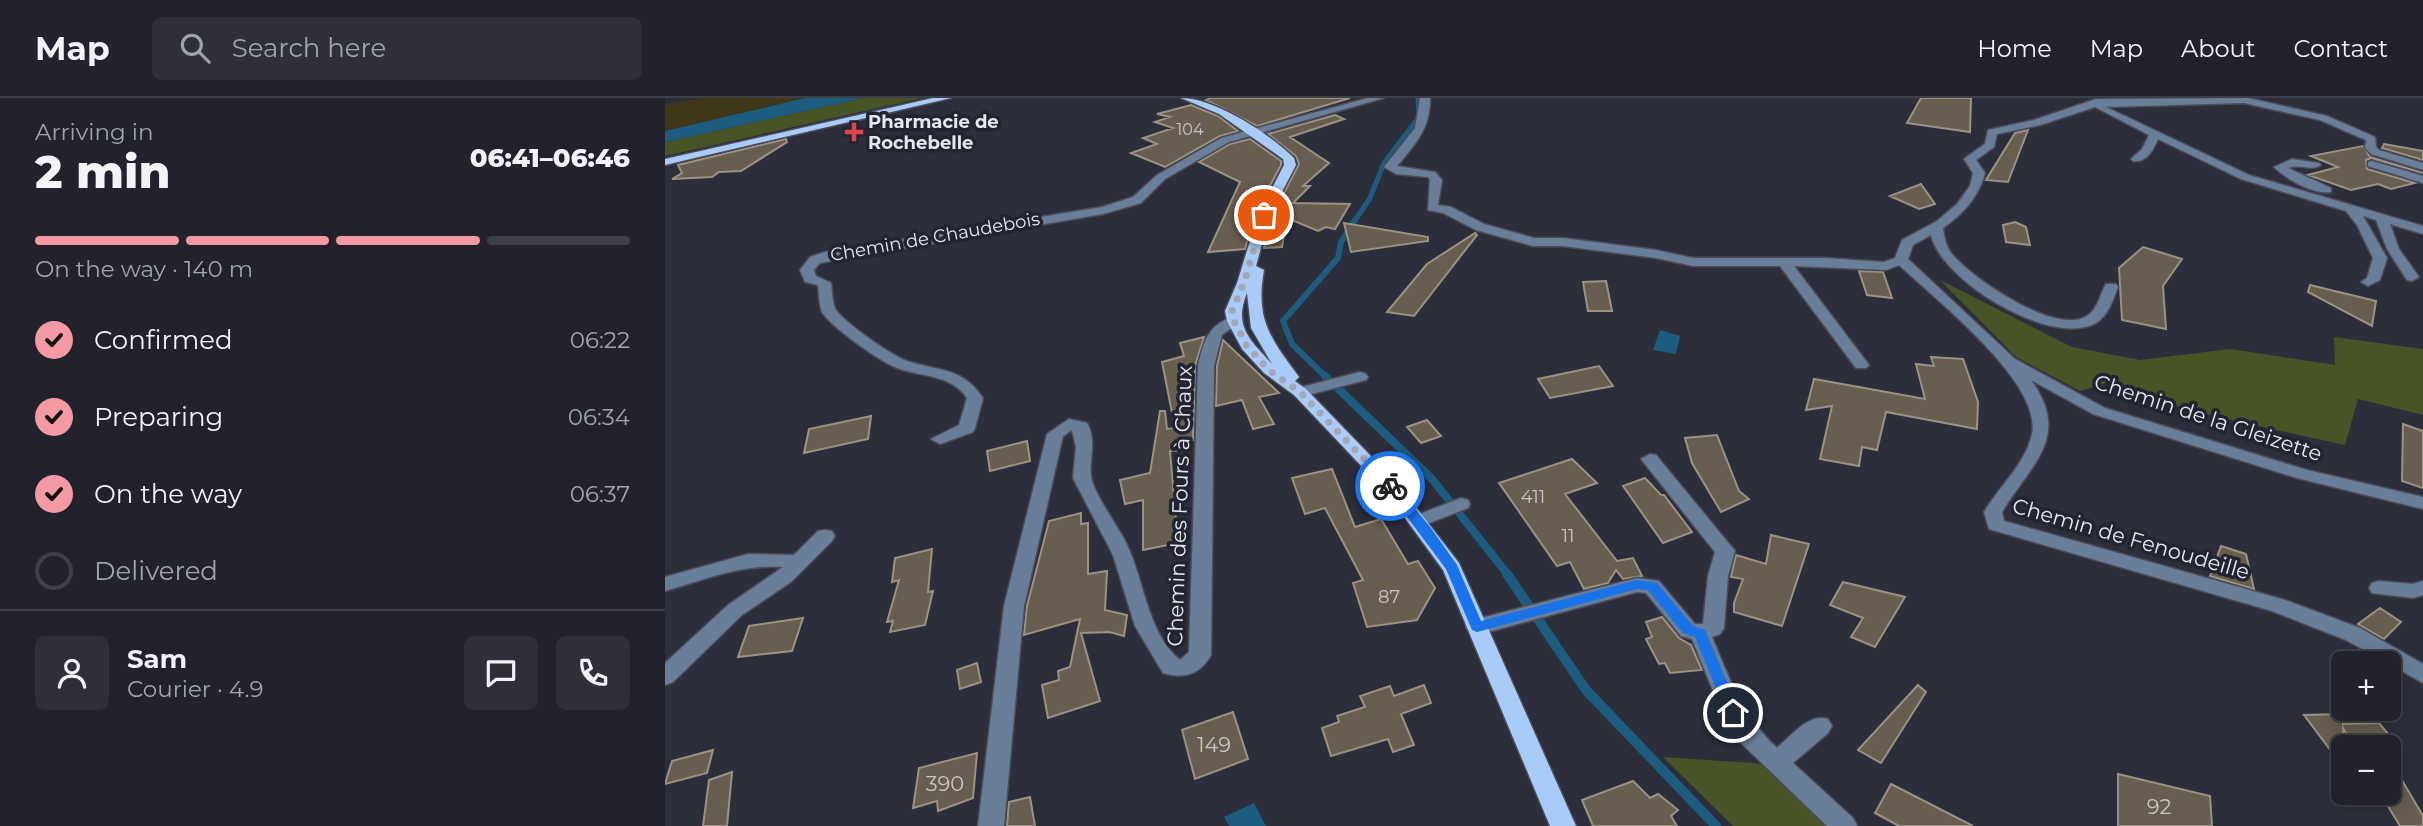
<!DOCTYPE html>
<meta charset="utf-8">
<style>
:root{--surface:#22222d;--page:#2e2f39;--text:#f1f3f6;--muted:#a2a4aa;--line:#3f3f49;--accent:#f49aa5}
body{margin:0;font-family:Montserrat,sans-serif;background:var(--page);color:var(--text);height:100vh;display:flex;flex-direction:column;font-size:26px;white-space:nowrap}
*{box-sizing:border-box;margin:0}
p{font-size:23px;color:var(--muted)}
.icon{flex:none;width:38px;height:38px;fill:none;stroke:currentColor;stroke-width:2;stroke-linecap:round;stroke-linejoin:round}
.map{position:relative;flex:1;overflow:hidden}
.drawer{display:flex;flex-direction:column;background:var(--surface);width:665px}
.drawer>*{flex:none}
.buttons{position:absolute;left:1666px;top:553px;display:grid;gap:14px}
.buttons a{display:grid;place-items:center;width:70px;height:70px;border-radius:10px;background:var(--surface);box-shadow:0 4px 18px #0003,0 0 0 2px var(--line);font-size:35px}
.pin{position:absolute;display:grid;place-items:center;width:60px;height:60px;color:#fff;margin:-30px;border:4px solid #fff;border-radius:50%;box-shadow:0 2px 7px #0007}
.courier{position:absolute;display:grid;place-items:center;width:70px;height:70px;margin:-35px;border:5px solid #1a73e8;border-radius:50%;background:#fff;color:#222;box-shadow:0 2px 9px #0007}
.head em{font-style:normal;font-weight:800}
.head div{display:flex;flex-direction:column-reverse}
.head{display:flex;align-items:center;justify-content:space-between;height:119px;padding:0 35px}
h1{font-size:46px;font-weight:800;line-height:52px}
.bar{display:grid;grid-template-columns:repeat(4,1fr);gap:10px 7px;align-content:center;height:84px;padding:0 35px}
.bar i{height:9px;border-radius:5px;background:var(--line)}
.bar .selected{background:var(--accent)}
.bar p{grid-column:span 4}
.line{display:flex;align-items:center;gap:18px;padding:0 35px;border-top:2px solid var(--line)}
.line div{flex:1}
.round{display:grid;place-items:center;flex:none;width:74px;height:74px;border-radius:10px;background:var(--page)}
ol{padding:0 35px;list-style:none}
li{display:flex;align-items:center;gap:21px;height:77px}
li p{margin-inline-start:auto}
li .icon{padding:7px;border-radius:50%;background:var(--accent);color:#111;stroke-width:4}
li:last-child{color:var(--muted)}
li i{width:38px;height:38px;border:4px solid var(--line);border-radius:50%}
header{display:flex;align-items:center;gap:42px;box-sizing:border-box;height:98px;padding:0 35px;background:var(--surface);border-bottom:2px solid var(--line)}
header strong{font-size:33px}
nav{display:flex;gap:38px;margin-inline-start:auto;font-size:24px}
.search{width:490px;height:63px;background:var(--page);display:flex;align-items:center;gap:18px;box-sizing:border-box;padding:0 24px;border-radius:10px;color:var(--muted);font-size:26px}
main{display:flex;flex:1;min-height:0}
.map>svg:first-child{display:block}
.green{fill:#475426}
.sand{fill:#3f3716}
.water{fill:#1c5c7f}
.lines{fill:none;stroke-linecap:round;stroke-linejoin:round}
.stream-far3{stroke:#1c5c7f;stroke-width:5}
.stream-far2{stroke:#1c5c7f;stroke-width:6}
.stream-far1{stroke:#1c5c7f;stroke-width:8}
.stream{stroke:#1c5c7f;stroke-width:10}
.building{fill:#675e4f;stroke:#9c9283;stroke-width:2}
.minor-casing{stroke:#4b4c59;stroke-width:3}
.major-casing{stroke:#4b4c59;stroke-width:3}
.minor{fill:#697e99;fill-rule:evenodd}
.major{fill:#a9cbf8;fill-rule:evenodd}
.route{fill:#1a73e8}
.done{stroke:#a5a7b2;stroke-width:7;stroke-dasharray:0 12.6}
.health-dot{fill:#e0444e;stroke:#232432;stroke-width:2.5}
.labels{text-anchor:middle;stroke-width:7;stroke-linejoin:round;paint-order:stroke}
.far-number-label{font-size:16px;fill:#c6c6c8}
.far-poi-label{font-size:18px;font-weight:bold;fill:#e6e8f1;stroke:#232432;text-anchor:start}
.far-street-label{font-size:18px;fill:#e6e8f1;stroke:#232432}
.number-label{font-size:18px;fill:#c6c6c8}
.street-label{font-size:21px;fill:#e6e8f1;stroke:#232432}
.near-number-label{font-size:21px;fill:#c6c6c8}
</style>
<header>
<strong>Map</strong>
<div class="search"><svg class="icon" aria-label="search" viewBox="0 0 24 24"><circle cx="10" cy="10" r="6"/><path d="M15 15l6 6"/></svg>Search here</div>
<nav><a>Home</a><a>Map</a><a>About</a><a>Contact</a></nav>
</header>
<main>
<section class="drawer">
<div class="head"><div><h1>2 min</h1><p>Arriving in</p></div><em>06:41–06:46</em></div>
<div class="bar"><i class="selected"></i><i class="selected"></i><i class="selected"></i><i></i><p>On the way · 140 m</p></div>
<ol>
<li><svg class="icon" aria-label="check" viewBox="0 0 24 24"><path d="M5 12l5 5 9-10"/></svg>Confirmed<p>06:22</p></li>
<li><svg class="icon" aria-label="check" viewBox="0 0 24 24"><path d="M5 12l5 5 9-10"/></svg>Preparing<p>06:34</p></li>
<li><svg class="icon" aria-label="check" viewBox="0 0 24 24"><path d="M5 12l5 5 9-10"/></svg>On the way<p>06:37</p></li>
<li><i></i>Delivered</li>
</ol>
<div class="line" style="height:126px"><a class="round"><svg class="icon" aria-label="person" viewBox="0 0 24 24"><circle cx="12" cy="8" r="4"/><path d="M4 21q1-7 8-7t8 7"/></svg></a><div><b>Sam</b><p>Courier · 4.9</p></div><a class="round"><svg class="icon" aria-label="chat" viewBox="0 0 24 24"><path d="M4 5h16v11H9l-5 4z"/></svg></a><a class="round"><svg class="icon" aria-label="phone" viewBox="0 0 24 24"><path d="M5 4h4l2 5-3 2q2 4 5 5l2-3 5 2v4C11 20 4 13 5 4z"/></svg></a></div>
</section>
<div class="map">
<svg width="1758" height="728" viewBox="0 0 1758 728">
<rect width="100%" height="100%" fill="#2d2e3c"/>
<path class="green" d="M199 0H257L0 58V44Z
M1275 182 1407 249 1475 262 1565 251 1670 267 1669 239 1758 251V317L1693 301 1680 347 1526 313 1444 284 1415 293 1351 259Z
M998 659 1102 666 1166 728H1068Z"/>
<path class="sand" d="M39 0H140L0 33V6Z"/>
<path class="water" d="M140 0H199L0 44V33Z
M995 232 1015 238 1011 256 988 252Z
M589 705 601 728H564L559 719Z"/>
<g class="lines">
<path class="stream-far3" d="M689 124 705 100 719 65 754 19 753 0"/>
<path class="stream-far2" d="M662 280 627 246 618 223 673 160 676 144 690 122"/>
<path class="stream-far1" d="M660 278 767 381 844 478"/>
<path class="stream" d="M842 476 921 592 1051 728"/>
</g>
<path class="building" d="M546 0H685L592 28 541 2Z
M1256 0H1306L1305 34 1242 25Z
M526 7 553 18 573 33 555 38 500 69 466 55 492 46 478 40 508 30 490 24 505 19 492 16Z
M670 17 679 21 625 39 664 65 638 88H645L628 105 685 106 670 131 661 129 653 133 622 120 617 149 599 150 607 118 634 66 631 58 603 36Z
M1363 32 1343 84 1321 82 1350 35Z
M121 41 122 44 76 73 54 74 47 79 7 81 17 75 13 67Z
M585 41 616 63V67L590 116 580 151 543 154 575 84 534 64 565 46Z
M1719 46 1758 53V62L1717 50Z
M1698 48 1705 59 1758 75 1706 60 1701 62 1702 71 1750 85 1726 91 1713 86 1686 92 1643 77 1673 69 1646 58Z
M1256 86 1270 106 1254 111 1225 98Z
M1350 124 1361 129 1365 147 1341 144 1338 127Z
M679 125 763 139V143L686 154Z
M810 135 812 137 749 218 722 214 762 166Z
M1478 149 1517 161 1498 188 1501 231 1457 222 1454 170Z
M1194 173 1218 174 1227 200 1202 197Z
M941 183 947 213H923L918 184Z
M1645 187 1711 203 1707 228 1643 194Z
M539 239 530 268 528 342H521L520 352 505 353 513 445 478 452V402L460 406 455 382 485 375 495 313H500L502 331 510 330 497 264 519 258 515 245Z
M558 242 614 295 594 299 609 326 588 331 577 302 551 308 552 268Z
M1266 259 1298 261 1313 304 1312 331 1221 314 1212 352 1197 349 1194 368 1155 361 1167 308 1141 312 1149 281 1260 301 1251 266 1269 268Z
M934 268 948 288 885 300 873 281Z
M206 318 203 341 139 355 144 331Z
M762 322 776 338 756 345 742 329Z
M1738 326 1758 333V390L1737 383Z
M1052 337 1074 393 1084 401 1056 414 1027 365 1020 340Z
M362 343 365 363 325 373 322 353Z
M907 361 932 385 900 396 952 463 968 460 977 478 958 481 951 472 943 485 919 491 905 464 892 468 834 385Z
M667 371 690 429 716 421 743 466 753 463 770 490 752 522 702 529 688 485 698 482 660 410 640 416 627 380Z
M980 380 996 397H999L1027 434 998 445 958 388Z
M416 415V426L423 425V476L442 473 440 512 462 517 459 538 444 534 416 535 435 603 383 620 377 587 394 582 393 573 405 569 415 521 359 537 362 508 384 423Z
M1106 437 1144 446 1117 528 1069 514V505L1078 481 1066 479 1071 457 1101 466Z
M1556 448 1581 456 1589 491 1545 478Z
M267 451 263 494 268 493 260 527 225 534 228 523 222 524 234 482 227 484 230 460Z
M1178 484 1240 499 1210 549 1186 539 1198 520 1165 507Z
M1715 510 1736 524 1719 541 1693 526Z
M997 519 1014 540 1026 547 1037 572 1005 575 1000 565 994 566 981 541 987 539 981 524Z
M138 520 127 553 73 559 84 528Z
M312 565 316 584 295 591 292 572Z
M759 587 766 605 736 616 749 647 728 654 723 641 666 658 657 630 674 624 672 618 700 609 695 598 725 588 729 598Z
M1253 587 1261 594 1216 665 1193 652Z
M568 614 583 661 530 681 517 632Z
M1678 616V626L1714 625 1734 649H1689L1678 630V669L1639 617Z
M48 652 42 675 0 686 7 663Z
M312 655 308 700 273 713 272 703 248 710 254 670Z
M1724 660 1758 718V728H1735L1715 695H1724Z
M67 674 62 728H38L44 682Z
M1453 676 1545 698 1547 728H1453Z
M968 683 985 700 993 696 1013 712 1006 718 1012 728H928L917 702Z
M1226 686 1308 728H1234L1210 715Z
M365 699 370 728H342L344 704Z"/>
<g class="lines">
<defs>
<path id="minor" d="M703 0H719L564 44 500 81 476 105 438 116 155 165 149 172 151 178 166 185C167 192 167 206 171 212 180 225 227 258 242 263 275 274 296 268 318 300L310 330 308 334 275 346 266 341 294 327 302 300C287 277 259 279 235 271 218 266 166 229 157 214 154 207 154 195 153 187L140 184 135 172 145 159 160 154 437 109 468 99 492 77 556 40Z
M755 0H765C766 29 750 47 732 68L770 74 777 82 773 107 786 109 819 126 869 140H898L991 152 1028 160H1160L1219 164 1230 160 1237 142 1272 123 1292 106 1305 88 1308 75 1299 61 1320 46 1323 32 1369 22 1431 1 1583 0 1662 18 1710 39 1711 49 1714 52 1758 65V72L1706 56 1700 50 1701 42 1655 22 1579 5 1441 9 1584 77 1758 128V136L1725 126 1734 151 1754 179 1747 183 1742 182 1722 151 1711 122 1698 118 1722 160 1715 182 1703 188 1696 184 1702 180 1708 160 1692 127 1681 113 1576 81 1493 41C1488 52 1482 65 1468 63L1466 61 1477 51 1484 37 1430 9 1375 27 1332 36 1329 49 1311 62 1320 75C1313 100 1298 116 1278 130 1279 139 1281 148 1286 155 1306 180 1391 238 1422 218 1433 211 1435 196 1441 186H1451L1453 189C1448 202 1443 218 1431 225 1387 250 1276 183 1266 137L1248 147 1243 161 1350 261 1440 310 1642 372 1758 399V411L1632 380 1428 316 1366 282C1407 339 1366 366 1337 414L1339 423 1620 502 1695 530 1758 566V585L1681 542 1607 513 1324 431 1319 414C1334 389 1361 365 1367 336 1378 285 1270 201 1234 167L1221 172 1129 168 1204 267 1201 270H1191L1115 168H1028L991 160 898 148H868L811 132 778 115 763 112 765 82 763 79 731 76 719 69 750 30Z
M1627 61 1654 65 1656 67C1647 74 1634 65 1623 70L1666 90V94C1649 97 1621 81 1609 69Z
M1707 63 1758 78V85L1703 68V64Z
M569 219 576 223 557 237 549 268 546 557C535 577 519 581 498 575L470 528 448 457 408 380 411 349 407 332 398 338 359 508 339 728H313L339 508 382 336 404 321 422 325C432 343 424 360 426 378 428 394 451 426 459 441 479 477 481 535 515 562L524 554 533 268C538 244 544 225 569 219Z
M695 274 701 276 703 279 701 282 635 299 627 294 629 291Z
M985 356 991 357 1070 453 1063 478 1059 530 1055 536 1047 539C1066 584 1076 616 1112 650 1126 638 1144 615 1163 621L1167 628 1163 635 1128 665 1188 720 1192 728H1162L1075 644 1057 615 1027 541 1016 538 981 495 972 494 812 537 805 534 801 529 805 524 812 521 972 480 994 483 1030 526H1038L1043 478 1050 454 976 361Z
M796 400 803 402 805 406 803 410 754 429 745 423 747 419Z
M160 432 167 433 170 438 167 443 126 484 77 517 8 584 0 587V565L63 507 118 469C76 466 39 482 0 493V479L83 456 129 457 153 433Z
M1714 483 1748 486 1758 483V497L1748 500 1707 495 1704 490 1707 485Z"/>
<path id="major" d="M268 0H286L0 67V61Z
M516 0C550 0 605 36 629 60L631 67 605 117 591 168 599 172C590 222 606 241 634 279L630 283 641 291 733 386 794 465 911 728H885L778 472 721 394 629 297 599 275 577 251 562 223 560 213 572 185 593 117 619 67 618 61 554 16ZM582 195 586 230 607 266C585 242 568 228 582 195Z"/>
</defs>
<use href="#minor" class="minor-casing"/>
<use href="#major" class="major-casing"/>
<use href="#minor" class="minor"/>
<use href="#major" class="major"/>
</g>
<path class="route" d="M721 385H729L766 430 792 467 816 523 972 482 992 485 1028 528 1040 532 1075 615 1073 620H1063L1030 539 1018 535 983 492 972 491 812 534 807 532 781 471 721 391Z"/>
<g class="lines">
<path class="done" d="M599 117 579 185 567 213 569 223 582 248 604 272 635 294 725 388"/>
</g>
<path class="health-dot" d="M185.5 23.5h7v7h7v7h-7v7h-7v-7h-7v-7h7z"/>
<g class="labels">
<g class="far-number-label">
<text x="525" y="37">104</text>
</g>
<g class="far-poi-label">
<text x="203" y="30">Pharmacie de<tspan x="203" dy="21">Rochebelle</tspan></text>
</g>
<g class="far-street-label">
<text transform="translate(270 139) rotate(-10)" y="6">Chemin de Chaudebois</text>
</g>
<g class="number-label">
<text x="868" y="405">411</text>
<text x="903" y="444">11</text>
<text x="724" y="505">87</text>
</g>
<g class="street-label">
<text transform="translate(1543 320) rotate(18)" y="7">Chemin de la Gleizette</text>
<text transform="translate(515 408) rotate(-88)" y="7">Chemin des Fours à Chaux</text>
<text transform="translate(1466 441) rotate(16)" y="7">Chemin de Fenoudeille</text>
</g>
<g class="near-number-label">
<text x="549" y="654">149</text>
<text x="280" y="693">390</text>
<text x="1494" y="716">92</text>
</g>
</g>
</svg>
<div class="buttons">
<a>+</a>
<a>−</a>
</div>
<div class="pin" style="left:599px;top:117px;background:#ea580c"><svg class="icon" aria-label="bag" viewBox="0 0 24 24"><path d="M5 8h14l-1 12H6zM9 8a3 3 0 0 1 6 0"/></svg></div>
<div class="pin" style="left:1068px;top:615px;background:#1f2937"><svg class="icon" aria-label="home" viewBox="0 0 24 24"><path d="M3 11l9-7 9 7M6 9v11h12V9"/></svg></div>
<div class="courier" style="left:725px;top:388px"><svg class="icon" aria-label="bike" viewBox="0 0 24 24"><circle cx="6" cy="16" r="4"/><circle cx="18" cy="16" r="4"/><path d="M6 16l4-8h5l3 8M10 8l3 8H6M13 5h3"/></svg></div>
</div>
</main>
